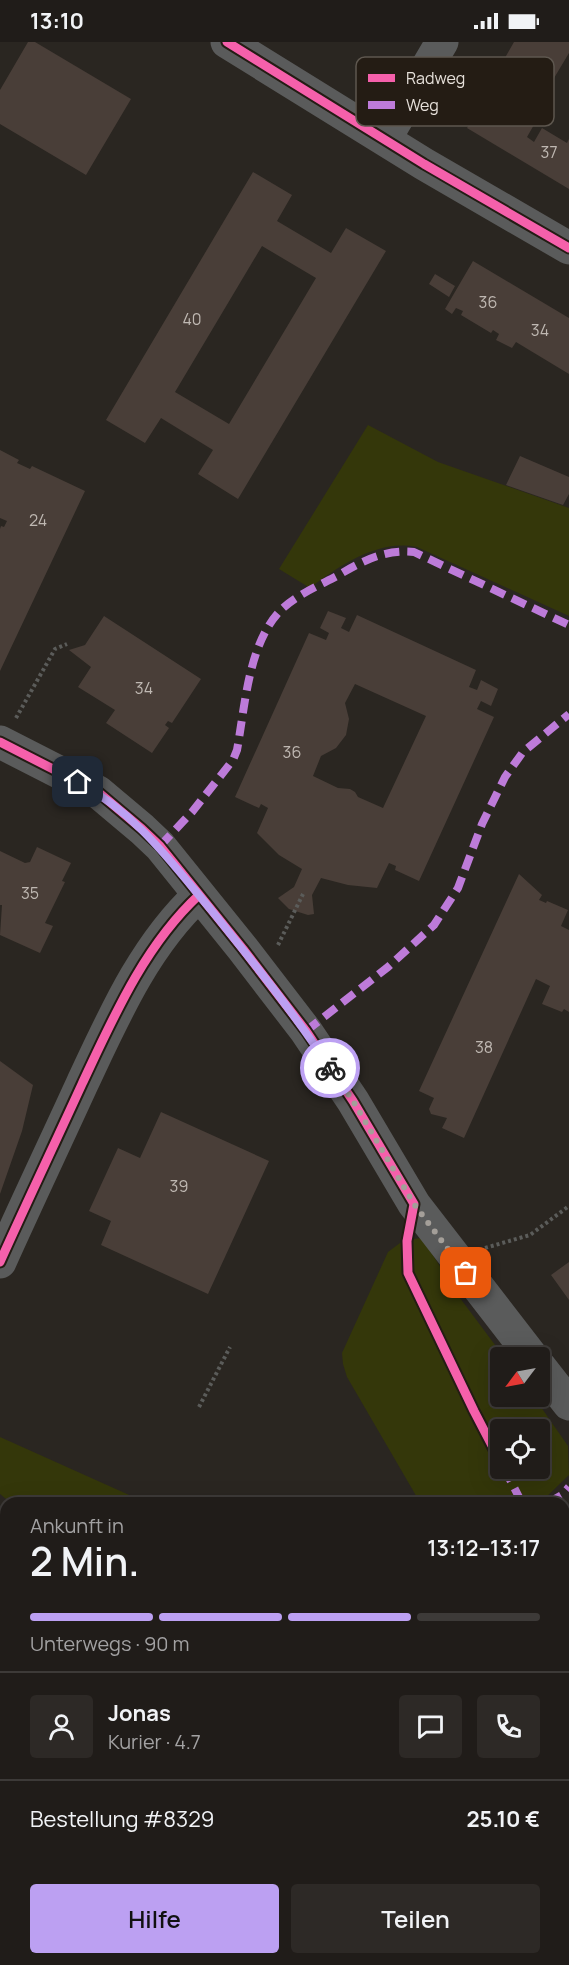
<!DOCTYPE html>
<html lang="de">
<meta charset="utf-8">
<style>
:root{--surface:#201c19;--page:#2d2926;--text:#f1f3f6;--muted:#a2a1a2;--line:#3d3a38;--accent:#bca0f2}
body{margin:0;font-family:Manrope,sans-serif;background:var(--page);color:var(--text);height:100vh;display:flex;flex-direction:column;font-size:22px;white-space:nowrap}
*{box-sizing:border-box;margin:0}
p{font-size:20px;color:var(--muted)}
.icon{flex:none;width:33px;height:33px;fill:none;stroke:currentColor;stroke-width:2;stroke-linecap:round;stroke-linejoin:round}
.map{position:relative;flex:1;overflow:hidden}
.side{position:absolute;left:0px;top:1455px;width:570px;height:468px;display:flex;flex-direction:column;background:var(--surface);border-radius:18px 18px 0 0;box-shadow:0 6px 24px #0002,0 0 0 2px var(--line)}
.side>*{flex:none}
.needle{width:39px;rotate:238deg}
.fabs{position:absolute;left:490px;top:1305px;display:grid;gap:12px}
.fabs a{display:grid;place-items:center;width:60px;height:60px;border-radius:6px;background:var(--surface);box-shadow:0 6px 24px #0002,0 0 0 2px var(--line);font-size:30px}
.pin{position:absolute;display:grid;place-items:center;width:51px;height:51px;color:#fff;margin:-26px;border-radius:12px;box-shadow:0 3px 9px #0006}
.courier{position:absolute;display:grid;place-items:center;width:60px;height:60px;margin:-30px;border:4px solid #bca0f2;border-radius:50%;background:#fff;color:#222;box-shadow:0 2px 8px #0007}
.summary em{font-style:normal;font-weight:600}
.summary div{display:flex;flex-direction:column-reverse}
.summary{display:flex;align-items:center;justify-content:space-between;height:102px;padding:0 30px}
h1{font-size:39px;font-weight:600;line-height:45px}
.bar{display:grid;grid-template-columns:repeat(4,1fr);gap:9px 6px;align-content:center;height:72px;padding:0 30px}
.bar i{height:8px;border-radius:4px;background:var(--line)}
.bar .current{background:var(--accent)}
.bar p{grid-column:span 4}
.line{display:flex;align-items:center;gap:15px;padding:0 30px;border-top:2px solid var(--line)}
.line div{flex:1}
.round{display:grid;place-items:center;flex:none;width:63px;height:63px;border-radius:6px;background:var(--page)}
.action{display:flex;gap:12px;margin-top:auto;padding:12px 30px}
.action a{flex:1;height:69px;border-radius:6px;background:var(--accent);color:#111;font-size:24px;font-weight:600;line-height:69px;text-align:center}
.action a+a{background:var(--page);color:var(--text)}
.status{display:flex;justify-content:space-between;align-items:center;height:42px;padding:0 30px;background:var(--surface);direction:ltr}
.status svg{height:16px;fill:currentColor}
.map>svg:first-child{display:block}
.green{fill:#34370a;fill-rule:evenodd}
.building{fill:#493e38;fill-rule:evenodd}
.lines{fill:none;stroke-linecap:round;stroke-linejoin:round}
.path{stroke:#5b5c5a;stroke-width:4;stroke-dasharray:3 3;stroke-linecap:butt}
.minor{stroke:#5a5b5b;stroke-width:33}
.highway{stroke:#616262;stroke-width:33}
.quiet{stroke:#bd7bd9;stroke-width:8;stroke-dasharray:15 8;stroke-linecap:butt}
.cycleway-casing{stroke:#241c14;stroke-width:13}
.cycleway{stroke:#f560ab;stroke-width:9}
.done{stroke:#a49f99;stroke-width:6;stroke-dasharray:0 10.8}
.route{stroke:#bca0f2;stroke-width:8}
.labels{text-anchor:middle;stroke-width:5;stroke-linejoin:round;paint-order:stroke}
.number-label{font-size:16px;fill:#bfb8b2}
.key{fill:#241c14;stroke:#5e574f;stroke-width:1.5}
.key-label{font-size:16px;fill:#e6e0da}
</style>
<div class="status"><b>13:10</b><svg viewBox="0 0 49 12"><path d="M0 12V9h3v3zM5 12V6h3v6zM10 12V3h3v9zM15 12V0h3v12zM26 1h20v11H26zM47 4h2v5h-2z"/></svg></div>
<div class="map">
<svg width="569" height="1923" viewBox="0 0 569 1923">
<rect width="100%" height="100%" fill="#2a2621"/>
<path class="green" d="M368 383 438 420 569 466V574L417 505C378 497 339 524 310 546L279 527Z
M422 1196 460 1256 504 1315 501 1316V1354L534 1355 568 1404 569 1433 540 1461H417L418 1457 347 1335 343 1322 342 1311 388 1210 404 1198ZM501 1388H540V1426H501Z
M0 1395 147 1461H11L0 1452Z
M0 1473 6 1478V1777L0 1783Z
M63 1917H131L123 1923H54Z
M342 1917H441V1923H335L341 1921Z"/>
<path class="building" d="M28 0H35L131 57 86 133 0 82V48Z
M514 0H569V11L529 78 535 81 527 95 534 100 542 86 567 101 569 97V147L467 86 474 75 470 73 483 52 486 54 501 30 498 28Z
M253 130 292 153 277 179 331 211 346 186 386 209 238 457 198 432 213 408 161 376 145 401 106 378ZM262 204 316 236 229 382 175 350Z
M473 219 569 276V332L516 300 512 306 496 298 499 292 493 288 491 291 461 273 463 269 456 266 452 272 445 267Z
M435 232 455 244 449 255 429 242Z
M0 408 19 418 17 421 30 427 32 424 85 449 0 629V487L1 484 4 485 7 479 0 476Z
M520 414 569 435V452L563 463 506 443Z
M328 569 346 576 341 586 349 590 357 573 476 628 469 645 477 648 481 638 498 647 491 664 481 659 477 667 494 675 419 839 395 828 396 824 389 821 377 846 348 843 321 836 312 853 314 872 308 873 289 867 278 856 294 845 302 827 279 813 257 791 268 766 261 762 259 766 235 755 309 591 326 598 329 591 320 586ZM355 642 426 674 383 766 358 755 355 750 350 747 338 746 313 734 321 714 336 706 346 693 349 677 345 661Z
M104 574 201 637 172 681 168 679 165 683 169 686 152 711 106 681 115 668 78 645 91 625 69 608 85 603Z
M37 805 71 821 62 839 65 840 45 881 53 884 40 911 0 893 2 863H0V809L25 821 30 820Z
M519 832 542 853 539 858 546 861 547 859 568 868 561 884 569 888V970L564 967 562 970 542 962 550 944 536 937 464 1096 442 1086 447 1076 431 1072 429 1067 434 1056 419 1049Z
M0 1019 33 1043 22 1089 0 1152Z
M161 1070 269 1119 208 1252 101 1203 111 1179 89 1169 118 1106 140 1116Z
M569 1220V1258L551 1233Z
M564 1766 569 1769V1923H441V1917H564Z"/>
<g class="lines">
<path class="path" d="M16 676 55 607 67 602
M278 903 303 852
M485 1206 530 1193 569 1164
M199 1365 230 1305"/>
<path class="minor" d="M227 0 424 122 569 206
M385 97 442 0
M0 700 98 750 142 787 160 804 243 907 306 989 353 1059 414 1162 533 1316
M0 1220C27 1160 55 1101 82 1042 113 976 144 904 199 853
M540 1325 569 1362
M564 1705 569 1701
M324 1917 326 1923
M251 1923 261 1917"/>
<path class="highway" d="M564 1518 569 1514
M564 1647 569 1644
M7 1923 16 1917
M159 1923 167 1917"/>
<path class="quiet" d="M160 804 192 770 233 718 237 708C245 665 248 604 279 570 294 554 318 544 337 534 362 519 385 507 414 510L569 583
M306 989 388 925 434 883 458 846 482 782 505 735 523 710 569 672
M504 1426 522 1461
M548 1461 562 1453 569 1445
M564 1541 569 1551
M0 1845 6 1841
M291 1923 301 1917"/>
<defs>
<path id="cycleway" d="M227 0 424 122 569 206
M0 700 98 750 142 787 160 804 243 907 306 989 353 1059 414 1162 407 1199 408 1231 474 1369 501 1421
M0 1220C27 1160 55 1101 82 1042 113 976 144 904 199 853"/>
</defs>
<use href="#cycleway" class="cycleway-casing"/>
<use href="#cycleway" class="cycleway"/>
</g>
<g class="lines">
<path class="done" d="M330 1026 353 1059 414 1162 466 1231"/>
<path class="route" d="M78 740C136 771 171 820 212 869 253 920 294 971 330 1026"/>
</g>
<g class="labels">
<g class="number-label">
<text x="549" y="116">37</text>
<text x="488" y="266">36</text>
<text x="192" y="283">40</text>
<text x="540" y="294">34</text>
<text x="38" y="484">24</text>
<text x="144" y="652">34</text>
<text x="292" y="716">36</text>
<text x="30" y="857">35</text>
<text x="484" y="1011">38</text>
<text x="179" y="1150">39</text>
</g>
</g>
<rect x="356" y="15" width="198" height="69" rx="9" class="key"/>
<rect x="368" y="32" width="27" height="8" fill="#f560ab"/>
<rect x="368" y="59" width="27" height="8" fill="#bd7bd9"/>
<g class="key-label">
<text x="406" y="42">Radweg</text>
<text x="406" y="69">Weg</text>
</g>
</svg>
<div class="fabs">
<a><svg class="needle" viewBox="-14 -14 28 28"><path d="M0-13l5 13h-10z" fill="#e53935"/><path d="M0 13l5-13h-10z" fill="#a2a1a2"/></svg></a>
<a><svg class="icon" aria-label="locate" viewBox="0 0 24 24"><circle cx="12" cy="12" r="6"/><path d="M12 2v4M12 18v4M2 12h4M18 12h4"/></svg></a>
</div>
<div class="pin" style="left:466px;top:1231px;background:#ea580c"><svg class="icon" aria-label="bag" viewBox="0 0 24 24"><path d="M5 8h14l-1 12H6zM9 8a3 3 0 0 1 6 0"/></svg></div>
<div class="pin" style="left:78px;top:740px;background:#1f2937"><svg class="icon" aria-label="home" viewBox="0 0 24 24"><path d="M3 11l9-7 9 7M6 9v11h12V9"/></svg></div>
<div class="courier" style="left:330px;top:1026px"><svg class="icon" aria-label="bike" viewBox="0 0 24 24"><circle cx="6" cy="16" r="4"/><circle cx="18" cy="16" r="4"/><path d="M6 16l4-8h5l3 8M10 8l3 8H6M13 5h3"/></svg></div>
<section class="side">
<div class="summary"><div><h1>2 Min.</h1><p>Ankunft in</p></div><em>13:12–13:17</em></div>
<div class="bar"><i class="current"></i><i class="current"></i><i class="current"></i><i></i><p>Unterwegs · 90 m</p></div>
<div class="line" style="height:108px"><a class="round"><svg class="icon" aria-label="person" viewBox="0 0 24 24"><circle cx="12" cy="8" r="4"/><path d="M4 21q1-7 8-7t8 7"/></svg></a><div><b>Jonas</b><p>Kurier · 4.7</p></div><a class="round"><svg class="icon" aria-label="chat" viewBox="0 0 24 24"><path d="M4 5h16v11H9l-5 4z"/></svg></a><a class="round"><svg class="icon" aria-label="phone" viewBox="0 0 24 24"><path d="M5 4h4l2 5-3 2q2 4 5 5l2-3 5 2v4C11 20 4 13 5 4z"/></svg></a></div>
<div class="line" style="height:78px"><div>Bestellung #8329</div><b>25.10 €</b></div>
<div class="action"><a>Hilfe</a><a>Teilen</a></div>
</section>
</div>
